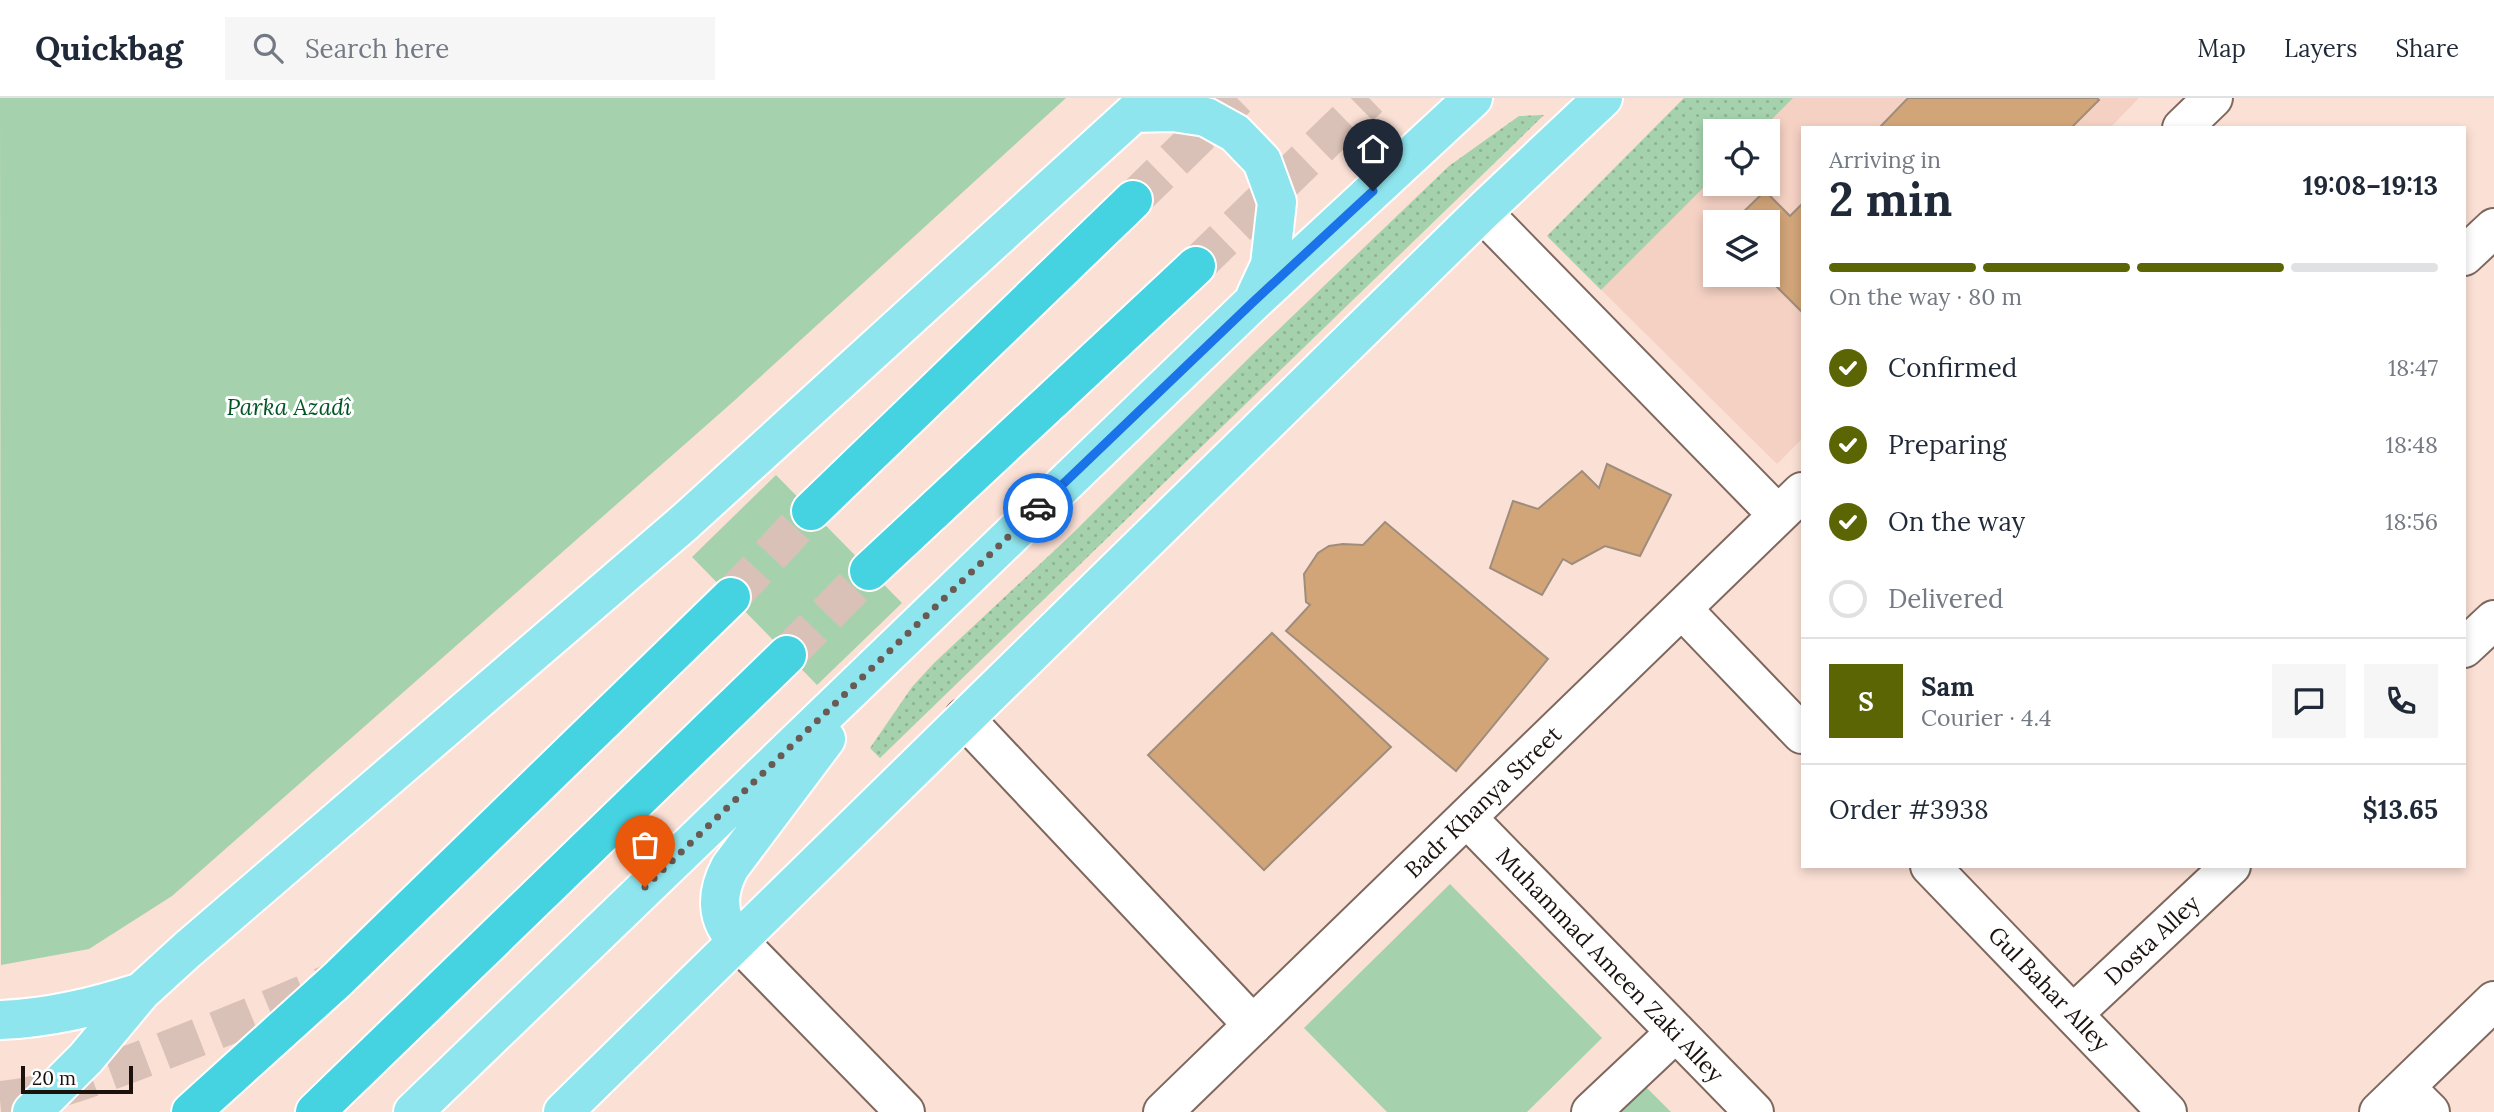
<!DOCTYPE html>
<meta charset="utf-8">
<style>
:root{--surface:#fff;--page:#f6f6f7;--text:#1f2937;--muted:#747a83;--line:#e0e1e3;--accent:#5b6504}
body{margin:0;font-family:Lora,serif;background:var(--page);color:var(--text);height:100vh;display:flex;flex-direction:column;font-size:26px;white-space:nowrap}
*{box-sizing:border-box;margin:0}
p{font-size:23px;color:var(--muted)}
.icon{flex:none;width:38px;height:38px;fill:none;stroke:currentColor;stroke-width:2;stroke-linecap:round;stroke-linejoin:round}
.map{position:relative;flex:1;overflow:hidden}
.panel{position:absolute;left:1801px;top:28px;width:665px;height:742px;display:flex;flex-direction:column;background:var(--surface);border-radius:0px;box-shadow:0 4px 10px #0003}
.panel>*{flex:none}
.buttons{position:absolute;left:1703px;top:21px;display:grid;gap:14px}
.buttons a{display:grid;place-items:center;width:77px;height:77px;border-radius:0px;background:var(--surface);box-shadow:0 4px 10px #0003;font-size:35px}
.scale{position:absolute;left:21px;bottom:18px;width:112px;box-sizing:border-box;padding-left:7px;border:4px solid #1b120e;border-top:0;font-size:19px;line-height:24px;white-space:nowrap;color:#1b120e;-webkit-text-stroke:5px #fff;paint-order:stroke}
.pin{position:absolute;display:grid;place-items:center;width:60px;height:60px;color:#fff;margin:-72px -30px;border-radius:50% 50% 50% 0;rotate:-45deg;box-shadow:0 0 7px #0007}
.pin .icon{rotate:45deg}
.courier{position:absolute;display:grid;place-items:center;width:70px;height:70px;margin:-35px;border:5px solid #1a73e8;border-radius:50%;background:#fff;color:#222;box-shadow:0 2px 9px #0007}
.summary em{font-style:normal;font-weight:700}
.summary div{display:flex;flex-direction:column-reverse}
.summary{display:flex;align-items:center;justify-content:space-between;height:119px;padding:0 28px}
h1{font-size:46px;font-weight:700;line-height:52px}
.bar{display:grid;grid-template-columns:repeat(4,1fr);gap:10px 7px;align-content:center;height:84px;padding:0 28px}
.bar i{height:9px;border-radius:5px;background:var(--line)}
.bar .on{background:var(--accent)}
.bar p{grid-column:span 4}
.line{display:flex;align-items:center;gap:18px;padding:0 28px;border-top:2px solid var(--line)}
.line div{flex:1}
.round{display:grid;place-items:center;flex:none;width:74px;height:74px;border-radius:0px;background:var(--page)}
ol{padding:0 28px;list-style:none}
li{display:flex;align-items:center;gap:21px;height:77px}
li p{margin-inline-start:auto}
li .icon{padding:7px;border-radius:50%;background:var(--accent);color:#fff;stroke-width:4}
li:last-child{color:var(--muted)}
li i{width:38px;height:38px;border:4px solid var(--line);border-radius:50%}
header{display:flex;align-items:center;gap:42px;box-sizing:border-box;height:98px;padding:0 35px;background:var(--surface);border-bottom:2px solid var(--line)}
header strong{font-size:33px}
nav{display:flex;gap:38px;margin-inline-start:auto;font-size:24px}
.search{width:490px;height:63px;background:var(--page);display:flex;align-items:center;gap:18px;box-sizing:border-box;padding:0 24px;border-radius:0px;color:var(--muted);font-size:26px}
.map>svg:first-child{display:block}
.built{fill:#f4d1c3;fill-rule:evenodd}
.grass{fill:url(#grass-dots)}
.green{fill:#a5d2ad}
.building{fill:#d2a579;stroke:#9f8d7c;stroke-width:2}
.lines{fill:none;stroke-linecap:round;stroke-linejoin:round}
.highway-tunnel{stroke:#d9c1b7;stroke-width:38;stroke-dasharray:38 19;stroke-linecap:butt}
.minor-casing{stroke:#7e675d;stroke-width:42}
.major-casing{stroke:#fff;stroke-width:42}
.highway-casing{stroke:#fff;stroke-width:42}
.minor{stroke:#fff;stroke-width:38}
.major{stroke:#8fe5ee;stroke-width:38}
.highway{stroke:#45d3e2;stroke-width:38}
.done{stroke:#695a54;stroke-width:7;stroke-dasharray:0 12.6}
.route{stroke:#1a73e8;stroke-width:9}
.labels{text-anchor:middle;stroke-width:6;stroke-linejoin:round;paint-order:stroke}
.park-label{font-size:23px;font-style:italic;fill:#005725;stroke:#fff}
.street-label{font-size:23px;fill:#1b120e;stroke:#fff}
</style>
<header>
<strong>Quickbag</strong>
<div class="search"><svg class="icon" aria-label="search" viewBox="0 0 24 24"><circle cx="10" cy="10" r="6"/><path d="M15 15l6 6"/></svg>Search here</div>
<nav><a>Map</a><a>Layers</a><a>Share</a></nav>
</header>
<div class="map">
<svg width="2494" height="1014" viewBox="0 0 2494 1014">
<defs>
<pattern id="grass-dots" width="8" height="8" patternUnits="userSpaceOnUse" patternTransform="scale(1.75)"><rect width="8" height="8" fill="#a5d2ad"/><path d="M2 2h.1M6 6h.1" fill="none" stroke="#8db394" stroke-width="1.8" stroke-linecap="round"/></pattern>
</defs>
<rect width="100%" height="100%" fill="#fbe0d5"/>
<path class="built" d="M1684 0H2139L2110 30H1802V341L1777 366 1547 138ZM1715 33H1768V86H1715ZM1715 124H1768V177H1715Z"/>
<path class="grass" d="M1684 0H1793L1760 33H1715V78L1601 192 1547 138Z
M1544 17 880 660 870 650 912 589 934 565 1071 437 1254 255 1449 68 1519 18Z"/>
<path class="green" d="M0 0H1066L735 302 172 798 89 851 1 867Z
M776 377 902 505 817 587 692 459Z
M1450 786 1602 940 1527 1014H1387L1304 930Z
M1643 986 1671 1014H1614Z"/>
<path class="building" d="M1908 0H2097L2099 2 2071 30H1879Z
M1765 93 1790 118 1802 106V214L1765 177H1768V124H1733Z
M1607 366 1671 397 1640 458 1605 448 1572 466 1563 461 1542 497 1490 470 1513 403 1538 411 1582 373 1599 390Z
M1385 424 1548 561 1456 673 1286 533 1310 507 1306 504 1304 476 1318 455 1329 448 1343 446 1363 447Z
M1272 535 1391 649 1264 772 1148 657Z"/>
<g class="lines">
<path class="highway-tunnel" d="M1133 102 1237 0
M1196 168 1369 0
M731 499 811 413
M787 557 869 473
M0 1002C46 998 91 980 135 964 201 939 265 913 330 885"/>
<defs>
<path id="minor" d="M2182 30 2213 0
M1482 114 1778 417
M2464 158 2494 130
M1682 511 1802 636
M2464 550 2494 522
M964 620 1253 927
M1467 720 1754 1014
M1930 768 2167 1014
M738 843 905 1014
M2073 916 2231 768
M2405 989 2430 1014
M1163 1014 1802 394
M1591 1014 1676 934
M2379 1014 2494 903"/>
<path id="major" d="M1134 15 1173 14 1206 19 1235 35 1262 63 1277 104 1270 167 1256 197
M738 843C715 822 716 795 730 769L826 641
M0 922C50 920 94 909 141 894
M32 1014 86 960 141 894 187 852 686 423 1150 0
M413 1014 1252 205 1473 0
M563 1014 1482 114 1603 0"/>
<path id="highway" d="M811 413 1133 102
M869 473 1196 168
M191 1014 338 881 731 499
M315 1014 787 557"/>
</defs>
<use href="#minor" class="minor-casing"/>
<use href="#major" class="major-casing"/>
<use href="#highway" class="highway-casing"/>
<use href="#minor" class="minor"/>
<use href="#major" class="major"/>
<use href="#highway" class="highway"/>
</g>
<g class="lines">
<path class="done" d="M645 789 1038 410"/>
<path class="route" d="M1038 410 1252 205 1373 93"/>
</g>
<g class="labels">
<g class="park-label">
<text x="289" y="317">Parka Azadî</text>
</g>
<g class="street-label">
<text transform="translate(1483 704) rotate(-44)" y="8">Badr Khanya Street</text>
<text transform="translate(2152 842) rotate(-43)" y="8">Dosta Alley</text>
<text transform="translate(1610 867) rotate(46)" y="8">Muhammad Ameen Zaki Alley</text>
<text transform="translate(2049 891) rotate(46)" y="8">Gul Bahar Alley</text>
</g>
</g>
</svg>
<div class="buttons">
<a><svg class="icon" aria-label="locate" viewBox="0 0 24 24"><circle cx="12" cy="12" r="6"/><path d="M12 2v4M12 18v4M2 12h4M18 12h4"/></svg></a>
<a><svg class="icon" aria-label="layers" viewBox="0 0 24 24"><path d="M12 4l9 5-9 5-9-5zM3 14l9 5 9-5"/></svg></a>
</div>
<div class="scale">20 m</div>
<div class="pin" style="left:645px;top:789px;background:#ea580c"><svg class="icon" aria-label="bag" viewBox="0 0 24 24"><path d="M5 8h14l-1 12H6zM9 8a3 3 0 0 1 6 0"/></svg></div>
<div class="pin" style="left:1373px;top:93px;background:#1f2937"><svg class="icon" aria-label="home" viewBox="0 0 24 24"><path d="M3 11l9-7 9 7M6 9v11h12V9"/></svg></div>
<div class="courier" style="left:1038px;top:410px"><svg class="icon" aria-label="car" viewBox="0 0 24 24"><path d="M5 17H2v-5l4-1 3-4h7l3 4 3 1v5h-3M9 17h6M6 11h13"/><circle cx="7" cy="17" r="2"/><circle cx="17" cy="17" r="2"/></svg></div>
<section class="panel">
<div class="summary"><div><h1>2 min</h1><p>Arriving in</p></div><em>19:08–19:13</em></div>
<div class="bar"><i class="on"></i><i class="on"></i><i class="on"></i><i></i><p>On the way · 80 m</p></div>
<ol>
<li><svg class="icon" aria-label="check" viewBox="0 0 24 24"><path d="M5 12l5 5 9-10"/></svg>Confirmed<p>18:47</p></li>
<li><svg class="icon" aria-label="check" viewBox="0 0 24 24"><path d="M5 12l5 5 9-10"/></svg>Preparing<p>18:48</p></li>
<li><svg class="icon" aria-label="check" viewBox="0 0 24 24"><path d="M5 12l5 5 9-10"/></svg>On the way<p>18:56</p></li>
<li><i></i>Delivered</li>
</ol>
<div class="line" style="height:126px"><b class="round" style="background:var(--accent);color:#fff">S</b><div><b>Sam</b><p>Courier · 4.4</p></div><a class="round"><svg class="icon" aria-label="chat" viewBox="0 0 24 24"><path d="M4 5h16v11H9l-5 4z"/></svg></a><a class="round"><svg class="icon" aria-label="phone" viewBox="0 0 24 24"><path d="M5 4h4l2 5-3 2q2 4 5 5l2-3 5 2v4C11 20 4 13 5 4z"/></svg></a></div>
<div class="line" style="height:91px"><div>Order #3938</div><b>$13.65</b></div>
</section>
</div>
